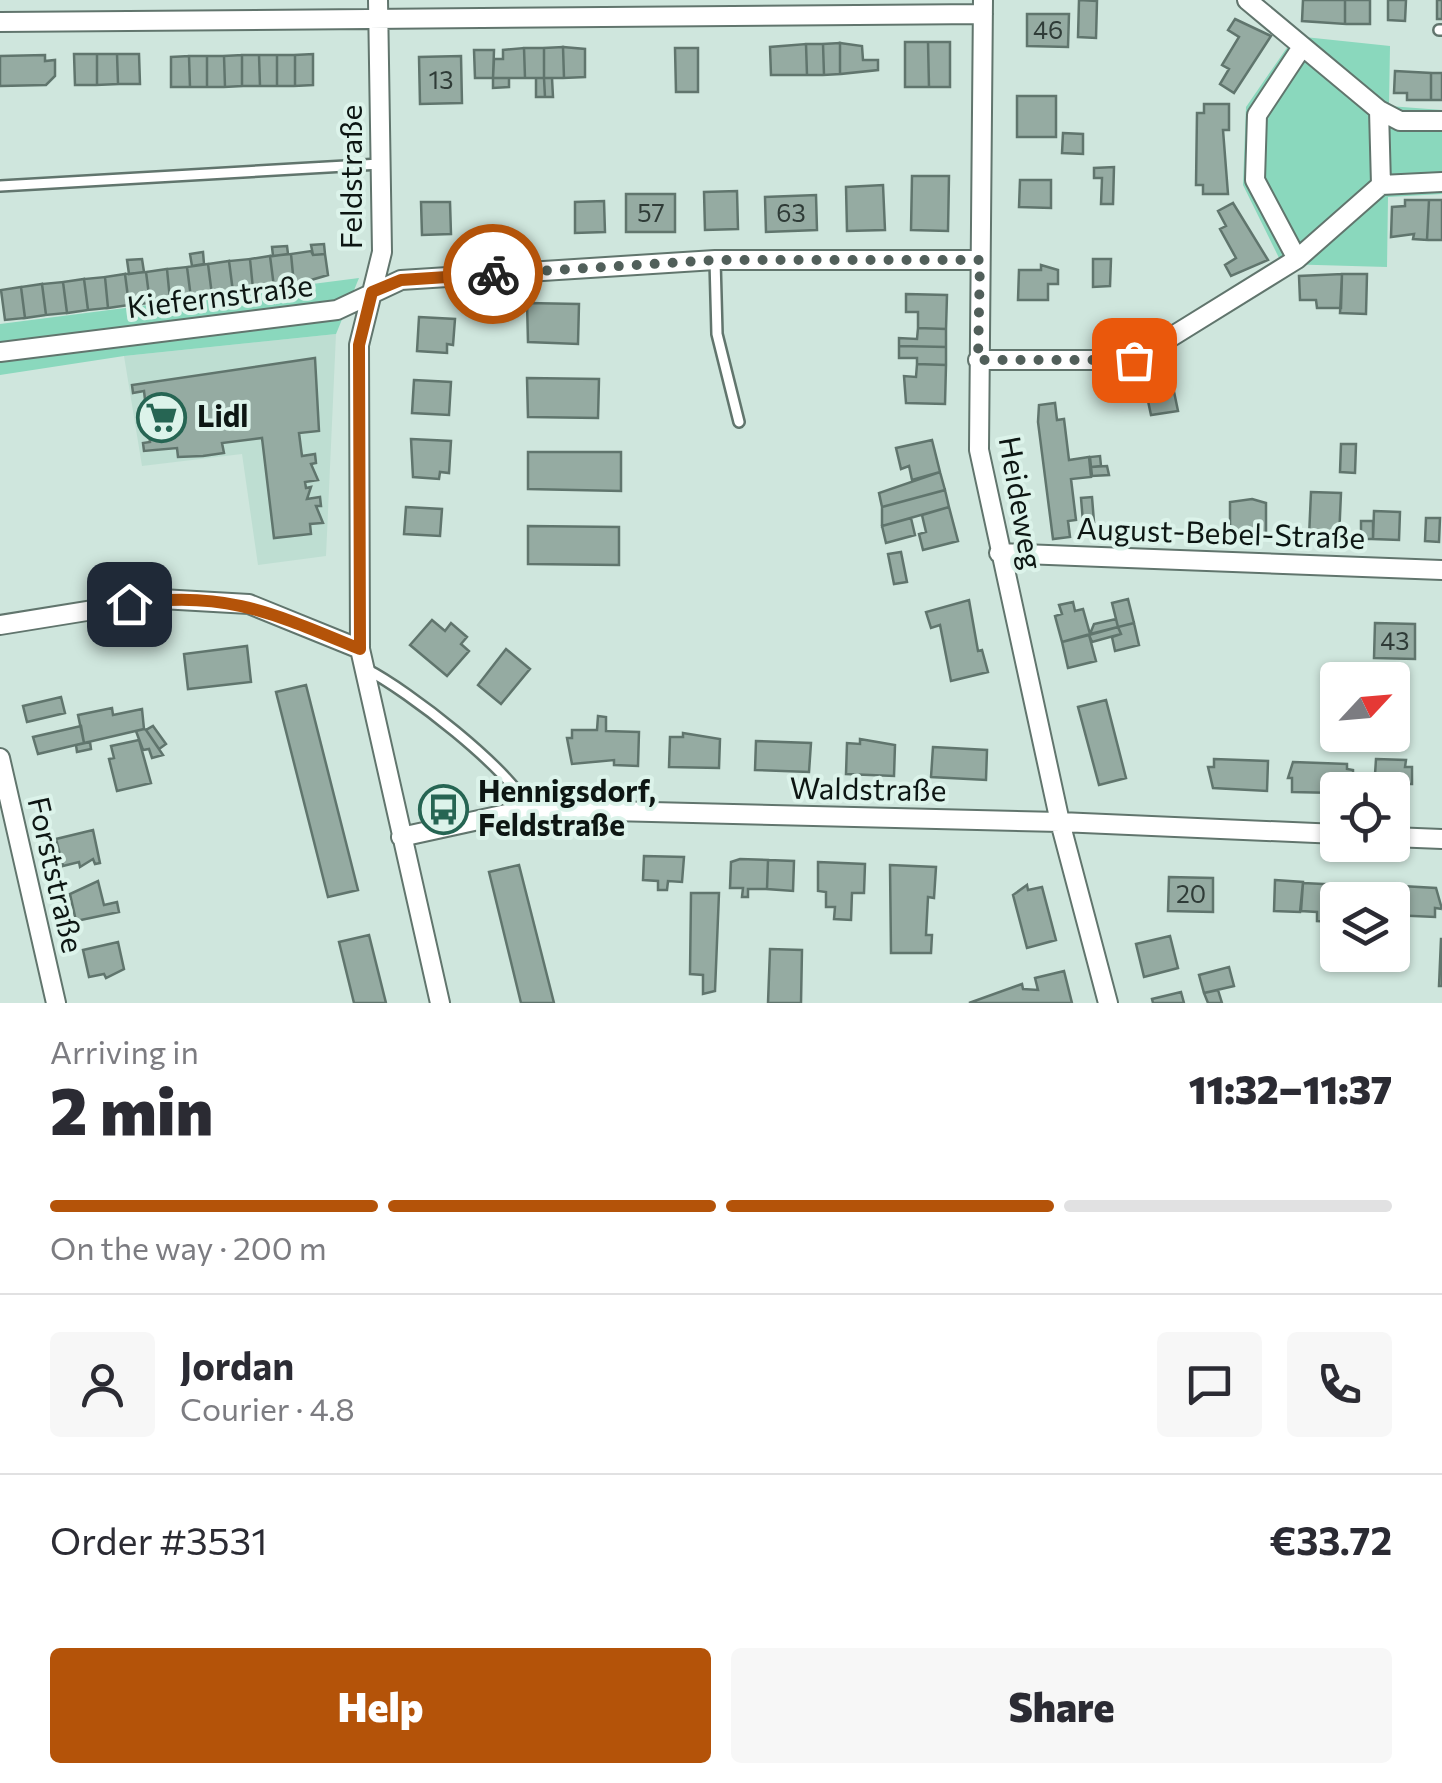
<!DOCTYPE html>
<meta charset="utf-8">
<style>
:root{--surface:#fff;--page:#f7f7f7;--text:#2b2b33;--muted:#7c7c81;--line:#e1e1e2;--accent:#b45309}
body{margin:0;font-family:Commissioner,sans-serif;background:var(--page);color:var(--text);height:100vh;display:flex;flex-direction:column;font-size:38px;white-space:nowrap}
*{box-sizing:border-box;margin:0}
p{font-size:32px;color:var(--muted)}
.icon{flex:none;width:55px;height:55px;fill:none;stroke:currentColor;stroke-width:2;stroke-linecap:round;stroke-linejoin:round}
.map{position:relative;height:1003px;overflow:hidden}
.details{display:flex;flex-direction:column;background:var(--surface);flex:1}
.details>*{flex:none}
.needle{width:65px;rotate:64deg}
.buttons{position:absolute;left:1320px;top:662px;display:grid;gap:20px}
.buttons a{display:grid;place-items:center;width:90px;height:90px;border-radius:10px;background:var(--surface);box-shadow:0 2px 8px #0004;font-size:50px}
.pin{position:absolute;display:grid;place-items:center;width:85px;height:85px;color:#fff;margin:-42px;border-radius:20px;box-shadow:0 5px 15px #0006}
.courier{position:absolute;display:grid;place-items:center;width:100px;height:100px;margin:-50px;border:8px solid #b45309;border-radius:50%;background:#fff;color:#222;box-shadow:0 2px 12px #0007}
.overview em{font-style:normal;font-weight:800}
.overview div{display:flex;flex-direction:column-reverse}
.overview{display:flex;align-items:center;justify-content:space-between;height:170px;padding:0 50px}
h1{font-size:65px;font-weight:800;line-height:75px}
.bar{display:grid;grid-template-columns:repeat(4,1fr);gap:15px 10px;align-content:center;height:120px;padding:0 50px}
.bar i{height:12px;border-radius:8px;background:var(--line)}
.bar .selected{background:var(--accent)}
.bar p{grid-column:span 4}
.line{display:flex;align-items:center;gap:25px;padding:0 50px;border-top:2px solid var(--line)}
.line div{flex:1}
.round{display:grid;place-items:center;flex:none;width:105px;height:105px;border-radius:10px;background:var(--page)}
.button{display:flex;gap:20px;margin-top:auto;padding:20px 50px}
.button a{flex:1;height:115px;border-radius:10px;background:var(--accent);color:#fff;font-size:40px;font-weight:800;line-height:115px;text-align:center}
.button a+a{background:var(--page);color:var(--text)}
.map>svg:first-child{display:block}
.built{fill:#beded2}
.green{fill:#8ad8bd}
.building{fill:#95aba2;stroke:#60756d;stroke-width:2.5}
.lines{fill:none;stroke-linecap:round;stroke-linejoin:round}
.service-casing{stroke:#61756d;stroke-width:14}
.minor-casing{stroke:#61756d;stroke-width:22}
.service{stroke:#fff;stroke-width:9}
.minor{stroke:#fff;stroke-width:18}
.done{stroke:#515f5a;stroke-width:10;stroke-dasharray:0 18}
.route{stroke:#b45309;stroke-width:12}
.labels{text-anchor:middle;stroke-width:8;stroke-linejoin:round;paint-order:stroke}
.number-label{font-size:25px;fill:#2f3b37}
.street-label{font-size:30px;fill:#0d1613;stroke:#dcf3ea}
.poi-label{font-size:30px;font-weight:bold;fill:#0d1613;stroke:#dcf3ea;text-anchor:start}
</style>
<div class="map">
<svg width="1442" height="1003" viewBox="0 0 1442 1003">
<rect width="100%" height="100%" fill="#cfe6dd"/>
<path class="built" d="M336 334 326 556 258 565 242 454 142 466 124 356Z"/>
<path class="green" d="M1295 36 1390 46 1389 106 1442 110V194L1388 197 1387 267 1282 264 1243 185 1246 107Z
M359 278 336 334 124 356 0 375V324Z"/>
<path class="building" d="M1079 0 1097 1 1096 38 1078 37Z
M1303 0H1345V24L1302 21Z
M1345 0H1370V24H1345Z
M1388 0H1406L1405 21 1388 20Z
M1437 0H1442V19H1437Z
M1027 14H1069L1068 47 1027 46Z
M1235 19 1271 36 1234 93 1220 84 1229 69 1222 65 1239 37 1228 30Z
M905 42H928L929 87H905Z
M928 42H950V87H929Z
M840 43 862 46 863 60H878V70L840 74Z
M840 43V74L824 75 823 44Z
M806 44H823L824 75H807Z
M806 44 807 75H771L770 47Z
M563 47 564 78H544V48Z
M563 47 585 49V77L564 78Z
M524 48H544V78H525Z
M524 48 525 78H493L494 59H503V50Z
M675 48H698V92H676Z
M474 50H494L493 78H475Z
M74 54H97V85H75Z
M97 54H117L118 84 97 85Z
M117 54H139L140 84H118Z
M313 54V85L295 86V55Z
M45 55V61L55 60V76L46 85 0 86V56Z
M242 55V86L225 87 224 56Z
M242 55H259L260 86H242Z
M259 55H277V86H260Z
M277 55H295V86H277Z
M189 56 190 87H171V57Z
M189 56H207V87H190Z
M207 56H224L225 87H207Z
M461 56 462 103 420 104 419 57Z
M1395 71 1431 73V100H1407V93H1394Z
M1431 73H1442V100H1431Z
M493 78H509V87L493 88Z
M536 78H544L545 97H536Z
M544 78H552L553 97H545Z
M1017 96H1056V137H1017Z
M1204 104H1229V130H1223L1228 194H1203V185H1196L1197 113H1204Z
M1063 133 1083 134V154L1062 153Z
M1114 167 1113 204H1101L1102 178H1094V168Z
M912 176H949L948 231 911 230Z
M1020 180H1051V208L1019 207Z
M883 185 885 230 847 231 846 187Z
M737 191 738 229 705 230 704 192Z
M626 194H675V232H626Z
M816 195 817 230 766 232 765 197Z
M1405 200H1429L1427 240 1413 239 1414 234 1391 237 1392 207 1405 206Z
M1429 200H1442V240H1427Z
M604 201 605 232 575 233V202Z
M421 202H450L451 234 422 235Z
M1233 203 1268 260 1231 276 1225 265 1236 258 1220 229 1226 226 1218 211Z
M324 244 325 254 313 255 311 245Z
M287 246 288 254 273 256 272 247Z
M311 251 313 255 325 254 328 275 294 285 291 254Z
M203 252 204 264 192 266 190 254Z
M291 254 294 285 274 287 270 256Z
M270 256 274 287 253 289 250 259Z
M142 259 144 272 129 274 127 260Z
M250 259 253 289 233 292 229 261Z
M1093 259H1111L1110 286 1093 287Z
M229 261 233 292 212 295 208 264Z
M208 264 212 295 191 298 187 267Z
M1041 265 1058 270V284H1048V300H1018L1019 270H1041Z
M187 267 191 298 170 300 167 269Z
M167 269 170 300 150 303 146 272Z
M146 272 150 303 129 305 125 274Z
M125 274 129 305 108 308 105 277Z
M1342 274H1367L1366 314 1340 313Z
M1342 274 1341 308H1317L1316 300H1300L1299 276Z
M105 277 108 308 88 310 84 279Z
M84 279 88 310 67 313 63 282Z
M63 282 67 313 46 315 42 284Z
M42 284 46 315 25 318 21 287Z
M21 287 25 318 5 320 1 290Z
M906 294 947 295 946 329 918 328V312H906Z
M527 303 579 304 578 344 528 342Z
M419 317 455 319 453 345 447 344V353L417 351Z
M918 328 946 329V347L899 346V338L917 339Z
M899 346 946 347V365L917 364V358H899Z
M315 358 319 431 299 433 302 456 315 454 316 463 311 464 318 480 305 482 306 488 311 487 307 499 320 497 321 506H316L323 523 310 524 311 534 274 538 262 438 222 443 224 453 203 456 178 457 177 448 144 451 143 443 150 442 144 391 133 393 132 385Z
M917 364 946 365 945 404 906 403 904 376 916 377Z
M527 378 599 379 598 418 528 417Z
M414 380 451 382 449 415 412 413Z
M1172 382 1178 411 1151 415 1145 387Z
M1055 403 1057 420 1064 419 1069 460 1089 457 1091 477 1071 479 1076 520 1068 521 1070 537 1053 539 1038 422 1039 405Z
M411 439 451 441 449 473 440 472 439 479 413 477Z
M932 440 940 472 912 480 909 466 901 469 896 448Z
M1341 444H1356L1355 473 1340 472Z
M528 452H621V491L528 489Z
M1100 456 1101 466 1091 467 1090 457Z
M1107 466 1109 475 1092 476 1091 467Z
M940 472 945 490 882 507 879 493Z
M945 490 949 507 882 526V507Z
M1311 492 1341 493 1339 538 1309 537Z
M1092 497 1094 522H1083L1081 498Z
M1252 499 1266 503V536L1230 535V502Z
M406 507 442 509 440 536 404 534Z
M949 507 958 541 923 550 919 534 926 532 922 515Z
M1374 511 1400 512 1399 540 1373 539Z
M911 518 915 535 886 543 882 526Z
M1426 518H1440L1439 542 1425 541Z
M1361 521H1373V539H1361Z
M528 526 619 527V565L528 564Z
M901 552 907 582 894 584 888 554Z
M1128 599 1134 623 1118 627 1112 603Z
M969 600 978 651 982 650 988 672 951 681 940 625 931 628 926 612Z
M1073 602 1075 611 1083 609 1090 634 1062 642 1055 616 1062 614 1059 605Z
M1116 619 1118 627 1090 634 1094 624Z
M432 620 445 631 451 623 467 637 461 644 469 651 447 676 410 645Z
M1134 623 1139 645 1115 651 1112 637 1121 634 1118 627Z
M1375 623 1415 624V659L1374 658Z
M1118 627 1121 634 1092 642 1089 635Z
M1089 635 1096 661 1068 668 1062 642Z
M247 646 251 682 188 689 184 654Z
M506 649 530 669 501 704 478 685Z
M306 685 358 890 328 897 276 692Z
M61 697 65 713 27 722 23 706Z
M1106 700 1126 778 1099 785 1078 707Z
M112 708 113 715 142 709 144 729 84 743 78 715Z
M598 716 606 717V731L639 732 638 766 614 765V760L572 764 567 738H572V730H597Z
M81 726 84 743 38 754 33 737Z
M153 726 166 744 159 749 146 730Z
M144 729 146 730 163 755 152 758 149 749 143 750 136 731Z
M683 733 720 739 719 768 669 767 670 737H683Z
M860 739 895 745 894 776 846 774 847 743 860 744Z
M139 740 151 783 117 791 109 759 114 758 111 746Z
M756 741 811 743 809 772 755 770Z
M90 742 91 749 77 752 76 745Z
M933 747 987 750 986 780 931 777Z
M1214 759 1268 761 1267 791 1213 788 1208 767H1214Z
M1376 759 1406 760 1405 767H1412V784H1404V792L1374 790Z
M1293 762 1347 764V769L1353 770V787L1338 793 1292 792V778H1288Z
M93 830 100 863 95 864 93 859 80 867 79 862 63 866 56 839Z
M644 856 684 857 682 882 668 881 667 890H658V881L643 880Z
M740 859 768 860 767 889H748V897H742L743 888H730L731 862Z
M768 860 794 861 793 891 767 889Z
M818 862 865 864 864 893H852L851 920 834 919 835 907H826V892L818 891Z
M519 865 554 1003H521L489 872Z
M890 865 936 867 934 898 928 897 926 935H932L931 953H891Z
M1169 877 1213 878V912L1168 911Z
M1275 880 1303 882 1300 912 1274 911Z
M98 881 104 905 117 902 119 912 76 921 70 894Z
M1303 883 1343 885 1332 922 1317 921V912L1301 911Z
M1027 885 1028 890 1042 887 1056 940 1027 948 1013 895Z
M1384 885 1436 888 1442 909 1435 908V917L1392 915V900H1373V889H1383Z
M691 893H719L715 991 703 994V975L690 974Z
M369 935 386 1003H354L339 942Z
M1170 936 1178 968 1144 977 1136 944Z
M1441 939H1442V986H1439Z
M118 942 124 969 106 978 104 974 89 977 83 950Z
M770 949 802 950 801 1003H768Z
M1229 967 1234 986 1204 993 1199 975Z
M1064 971 1072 1003H969L1022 984 1023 989 1038 990 1035 978Z
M1218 990 1222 1003H1208L1204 993Z
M1181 992 1184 1003H1153L1152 999Z"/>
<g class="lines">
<defs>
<path id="service" d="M1439 30H1442
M0 186 380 164
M715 260 717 334 739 422
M366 669C409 691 508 768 529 809"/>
<path id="minor" d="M378 0 382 252 359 345 360 649 440 1003
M983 0 979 450 1060 822 1108 1003
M1247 0 1379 110 1400 121H1442
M0 22 983 14
M1379 110 1381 185
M1297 259 1255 180 1257 115 1302 47
M0 352 337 310 401 280 715 260H980
M978 360H1134L1297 259 1381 185 1442 182
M999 553 1442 570
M0 625 161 599 249 604 360 649
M0 758 56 1003
M401 837 529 809 1060 822 1338 834
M1392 837 1442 839"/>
</defs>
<use href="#service" class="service-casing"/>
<use href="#minor" class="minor-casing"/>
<use href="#service" class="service"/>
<use href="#minor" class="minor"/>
</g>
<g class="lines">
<path class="done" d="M493 274 716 260H980L978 360H1134"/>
<path class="route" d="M129 604C224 589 275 614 360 649L359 345 372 292 401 280 493 274"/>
</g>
<defs>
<symbol id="supermarket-ring" viewBox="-11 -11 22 22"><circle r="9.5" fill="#dcf3ea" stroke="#266553" stroke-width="1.5"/><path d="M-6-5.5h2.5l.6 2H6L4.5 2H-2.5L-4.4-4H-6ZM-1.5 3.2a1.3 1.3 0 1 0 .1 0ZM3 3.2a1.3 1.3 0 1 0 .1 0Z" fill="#266553"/></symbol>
<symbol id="bus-ring" viewBox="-11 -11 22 22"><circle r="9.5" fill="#dcf3ea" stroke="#266553" stroke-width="1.5"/><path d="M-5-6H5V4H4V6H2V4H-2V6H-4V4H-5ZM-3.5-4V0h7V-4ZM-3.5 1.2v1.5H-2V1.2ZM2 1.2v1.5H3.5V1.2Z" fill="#266553"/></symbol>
</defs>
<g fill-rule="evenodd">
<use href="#supermarket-ring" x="134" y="390" width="55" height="55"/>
<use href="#bus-ring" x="416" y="782" width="55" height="55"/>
</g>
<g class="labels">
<g class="number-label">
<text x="1048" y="39">46</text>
<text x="441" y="89">13</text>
<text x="651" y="222">57</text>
<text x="791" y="222">63</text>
<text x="1395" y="650">43</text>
<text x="1191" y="903">20</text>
</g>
<g class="street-label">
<text transform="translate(352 177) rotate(-90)" y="10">Feldstraße</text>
<text transform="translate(220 297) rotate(-7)" y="10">Kiefernstraße</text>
<text transform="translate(1020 503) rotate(80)" y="10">Heideweg</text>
<text transform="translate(1221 534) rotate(2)" y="10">August-Bebel-Straße</text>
<text transform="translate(868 790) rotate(1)" y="10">Waldstraße</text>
<text transform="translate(55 875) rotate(77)" y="10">Forststraße</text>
</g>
<g class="poi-label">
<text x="197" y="427">Lidl</text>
<text x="478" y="802">Hennigsdorf,<tspan x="478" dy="34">Feldstraße</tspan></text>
</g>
</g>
</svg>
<div class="buttons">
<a><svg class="needle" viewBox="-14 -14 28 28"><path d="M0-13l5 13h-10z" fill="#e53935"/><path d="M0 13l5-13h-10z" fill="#7c7c81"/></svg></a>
<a><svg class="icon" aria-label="locate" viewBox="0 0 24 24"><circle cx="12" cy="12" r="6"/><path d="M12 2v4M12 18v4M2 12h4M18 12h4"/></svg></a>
<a><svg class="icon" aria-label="layers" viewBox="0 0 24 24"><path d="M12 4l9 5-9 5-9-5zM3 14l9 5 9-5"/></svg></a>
</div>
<div class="pin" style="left:1134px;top:360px;background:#ea580c"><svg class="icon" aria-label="bag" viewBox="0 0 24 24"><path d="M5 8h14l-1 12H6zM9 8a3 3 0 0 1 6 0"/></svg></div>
<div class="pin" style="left:129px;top:604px;background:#1f2937"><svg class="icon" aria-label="home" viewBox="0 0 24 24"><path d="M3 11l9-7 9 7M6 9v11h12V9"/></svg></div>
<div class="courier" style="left:493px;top:274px"><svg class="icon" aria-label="bike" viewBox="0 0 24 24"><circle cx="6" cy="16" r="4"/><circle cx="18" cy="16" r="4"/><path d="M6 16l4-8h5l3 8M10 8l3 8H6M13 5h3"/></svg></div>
</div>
<section class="details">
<div class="overview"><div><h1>2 min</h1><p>Arriving in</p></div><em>11:32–11:37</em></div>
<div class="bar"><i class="selected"></i><i class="selected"></i><i class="selected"></i><i></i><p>On the way · 200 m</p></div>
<div class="line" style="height:180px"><a class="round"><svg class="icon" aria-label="person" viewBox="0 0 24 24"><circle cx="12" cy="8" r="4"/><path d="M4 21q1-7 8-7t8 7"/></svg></a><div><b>Jordan</b><p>Courier · 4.8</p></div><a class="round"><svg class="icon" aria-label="chat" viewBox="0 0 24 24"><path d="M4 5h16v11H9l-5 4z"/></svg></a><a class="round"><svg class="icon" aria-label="phone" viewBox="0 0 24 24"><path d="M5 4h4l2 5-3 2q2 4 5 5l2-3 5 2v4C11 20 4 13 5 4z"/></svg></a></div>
<div class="line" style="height:130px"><div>Order #3531</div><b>€33.72</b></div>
<div class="button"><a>Help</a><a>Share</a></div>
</section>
